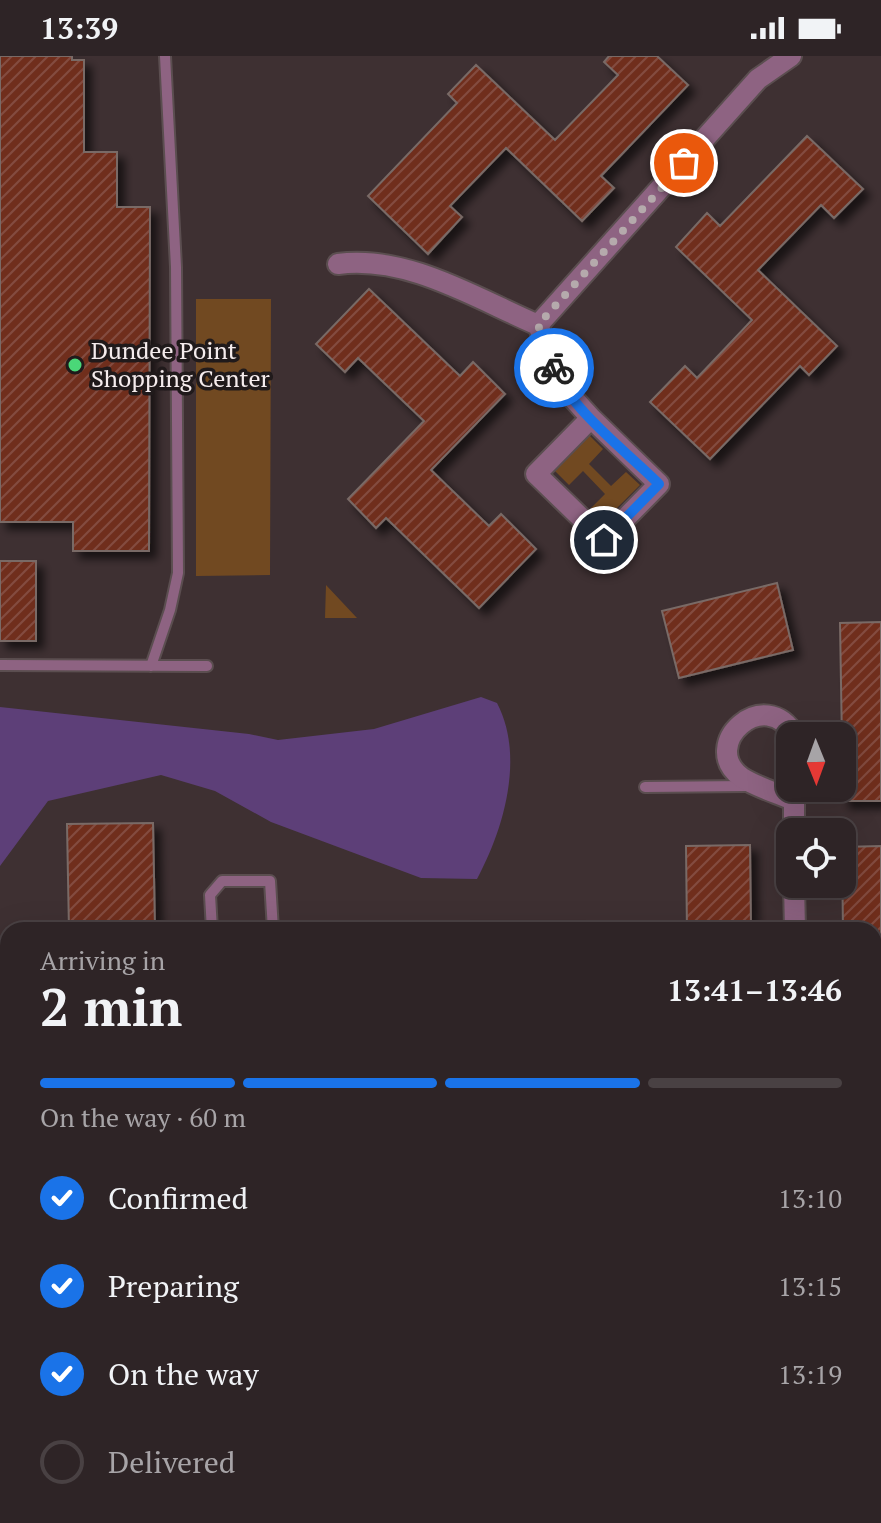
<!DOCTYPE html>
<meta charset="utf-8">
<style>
:root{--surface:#2e2426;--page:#3a3032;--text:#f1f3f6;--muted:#a7a4a7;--line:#494143;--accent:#1a73e8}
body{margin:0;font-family:"PT Serif",serif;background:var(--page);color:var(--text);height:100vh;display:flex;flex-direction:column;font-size:30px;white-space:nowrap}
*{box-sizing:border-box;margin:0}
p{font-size:26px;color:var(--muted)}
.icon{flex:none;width:44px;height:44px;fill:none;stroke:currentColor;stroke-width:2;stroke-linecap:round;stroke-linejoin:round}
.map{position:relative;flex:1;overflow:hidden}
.panel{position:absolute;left:0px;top:866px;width:882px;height:602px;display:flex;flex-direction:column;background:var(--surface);border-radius:24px 24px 0 0;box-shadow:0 8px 32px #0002,0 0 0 2px var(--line)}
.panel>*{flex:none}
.needle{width:52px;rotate:179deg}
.fabs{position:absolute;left:776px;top:666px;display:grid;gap:16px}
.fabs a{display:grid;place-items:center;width:80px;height:80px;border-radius:16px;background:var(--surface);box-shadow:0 8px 32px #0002,0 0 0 2px var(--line);font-size:40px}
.pin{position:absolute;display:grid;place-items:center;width:68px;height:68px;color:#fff;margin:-34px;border:4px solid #fff;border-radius:50%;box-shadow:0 2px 8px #0007}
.courier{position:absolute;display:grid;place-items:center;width:80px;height:80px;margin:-40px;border:6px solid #1a73e8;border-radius:50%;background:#fff;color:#222;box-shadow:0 2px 10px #0007}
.summary em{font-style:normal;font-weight:700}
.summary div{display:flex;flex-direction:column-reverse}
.summary{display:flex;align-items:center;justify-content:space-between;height:136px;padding:0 40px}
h1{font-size:52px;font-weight:700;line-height:60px}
.bar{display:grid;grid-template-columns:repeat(4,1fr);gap:12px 8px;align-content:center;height:96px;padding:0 40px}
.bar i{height:10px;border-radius:6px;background:var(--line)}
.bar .active{background:var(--accent)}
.bar p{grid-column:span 4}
ol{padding:0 40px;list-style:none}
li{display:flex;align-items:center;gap:24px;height:88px}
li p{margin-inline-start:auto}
li .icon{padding:8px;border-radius:50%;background:var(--accent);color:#fff;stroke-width:4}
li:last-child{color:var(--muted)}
li i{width:44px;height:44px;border:4px solid var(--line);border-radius:50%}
.status{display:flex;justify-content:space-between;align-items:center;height:56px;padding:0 40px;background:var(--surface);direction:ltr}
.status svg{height:22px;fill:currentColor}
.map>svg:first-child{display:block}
.grass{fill:#714921}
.water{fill:#5d3f78}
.building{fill:url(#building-hatch);stroke:#796a66;stroke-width:2;filter:url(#shadow)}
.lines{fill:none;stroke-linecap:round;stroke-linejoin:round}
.service-casing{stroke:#5b4e50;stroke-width:14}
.minor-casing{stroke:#5b4e50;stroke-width:24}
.service{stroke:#8e6382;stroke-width:10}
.minor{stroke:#8e6382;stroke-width:20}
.done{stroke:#b5aaac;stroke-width:8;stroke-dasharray:0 14.4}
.route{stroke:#1a73e8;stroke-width:10}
.poi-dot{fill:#4ad778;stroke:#201a1b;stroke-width:3}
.labels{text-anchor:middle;stroke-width:7;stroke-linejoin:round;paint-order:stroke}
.poi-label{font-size:24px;fill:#f5eced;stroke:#201a1b;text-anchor:start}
</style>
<div class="status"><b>13:39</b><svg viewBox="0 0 49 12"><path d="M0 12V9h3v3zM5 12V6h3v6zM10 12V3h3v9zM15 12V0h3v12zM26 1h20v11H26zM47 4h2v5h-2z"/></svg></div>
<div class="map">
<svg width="881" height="1467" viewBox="0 0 881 1467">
<defs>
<pattern id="building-hatch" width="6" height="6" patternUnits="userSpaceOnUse" patternTransform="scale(2)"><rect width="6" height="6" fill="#6f2d1e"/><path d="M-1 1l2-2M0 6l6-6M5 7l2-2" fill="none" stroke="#844c3f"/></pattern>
<filter id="shadow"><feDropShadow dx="7" dy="7" stdDeviation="4" flood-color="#0009"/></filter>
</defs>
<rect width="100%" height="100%" fill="#3e3032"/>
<path class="grass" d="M196 243H271L270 519 196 520Z
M588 378 603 393 589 408 611 430 626 416 640 429 604 465 591 452 605 438 583 415 569 429 553 413Z
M326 529 357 562H325Z"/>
<path class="water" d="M481 641 497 647C525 700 504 773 477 823L421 822 271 766 215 735 161 719 48 745 0 810V651L249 678 278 684 374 673Z"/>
<path class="building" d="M0 0H72V4H84V96H117V151H150L149 495H73V466H0Z
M609 0H657L688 29 601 120 614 132 582 165 506 92 450 150 462 161 428 198 368 140 457 47 448 38 476 9 555 84 618 19 604 6Z
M807 80 863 133 834 162 821 149 758 214 837 290 809 319 800 310 710 403 650 346 685 310 697 322 752 264 676 191 707 157 720 170Z
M369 233 460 320 473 306 505 338 431 414 489 470 501 458 536 493 479 552 386 462 376 472 348 443 424 365 358 302 345 316 316 288Z
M0 505H36V585H0Z
M777 527 793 594 679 622 662 555Z
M881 566V745H843L840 567Z
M153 767 155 874H69L67 768Z
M750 789 751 874H687L686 790Z
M881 790V965H874V874H843L842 791Z
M578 865V874H457V866Z
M0 1026H8V1106H0Z
M8 1261V1302L0 1294V1269Z
M2 1296 8 1302V1401L0 1408Z"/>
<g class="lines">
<defs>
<path id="service" d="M0 609 207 610
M151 610 170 554 178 517 176 211 165 0
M645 731 747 730
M212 874 210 839 222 825H270L273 874
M874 1033 881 1034"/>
<path id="minor" d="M338 208C408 199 475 242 538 269L758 23 791 0
M538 269 561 329 591 362 536 418 604 484 659 428 591 362
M793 744C777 737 756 731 741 721 698 689 765 627 795 680
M794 776V732
M794 828 795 874
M0 1203 8 1205
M615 1460 617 1467
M558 1467 559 1460"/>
</defs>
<use href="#service" class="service-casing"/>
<use href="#minor" class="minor-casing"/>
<use href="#service" class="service"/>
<use href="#minor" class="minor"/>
</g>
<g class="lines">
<path class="done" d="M554 312 538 269 684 107"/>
<path class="route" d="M554 312C572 355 626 395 659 428L604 484"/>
</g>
<circle class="poi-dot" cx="75" cy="309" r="8"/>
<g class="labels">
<g class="poi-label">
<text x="91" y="303">Dundee Point<tspan x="91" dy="28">Shopping Center</tspan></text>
</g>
</g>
</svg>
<div class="fabs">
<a><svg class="needle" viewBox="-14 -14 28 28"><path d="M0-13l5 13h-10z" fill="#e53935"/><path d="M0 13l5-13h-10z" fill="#a7a4a7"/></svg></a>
<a><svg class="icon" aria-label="locate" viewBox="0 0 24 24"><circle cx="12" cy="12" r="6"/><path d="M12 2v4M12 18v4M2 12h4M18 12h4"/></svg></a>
</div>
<div class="pin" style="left:684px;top:107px;background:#ea580c"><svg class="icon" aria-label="bag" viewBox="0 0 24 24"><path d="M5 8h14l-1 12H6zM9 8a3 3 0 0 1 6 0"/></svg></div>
<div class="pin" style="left:604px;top:484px;background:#1f2937"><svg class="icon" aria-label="home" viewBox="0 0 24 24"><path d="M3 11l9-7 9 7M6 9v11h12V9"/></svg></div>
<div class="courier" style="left:554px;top:312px"><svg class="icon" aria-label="bike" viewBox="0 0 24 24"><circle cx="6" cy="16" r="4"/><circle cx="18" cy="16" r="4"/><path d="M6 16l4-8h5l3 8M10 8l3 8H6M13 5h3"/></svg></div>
<section class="panel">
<div class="summary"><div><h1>2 min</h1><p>Arriving in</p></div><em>13:41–13:46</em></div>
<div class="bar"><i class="active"></i><i class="active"></i><i class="active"></i><i></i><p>On the way · 60 m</p></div>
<ol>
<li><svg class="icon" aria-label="check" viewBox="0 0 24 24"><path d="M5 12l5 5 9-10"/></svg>Confirmed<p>13:10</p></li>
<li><svg class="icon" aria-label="check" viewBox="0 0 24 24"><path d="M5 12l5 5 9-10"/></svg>Preparing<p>13:15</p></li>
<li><svg class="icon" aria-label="check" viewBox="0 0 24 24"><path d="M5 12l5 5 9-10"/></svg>On the way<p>13:19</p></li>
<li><i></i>Delivered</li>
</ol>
</section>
</div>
